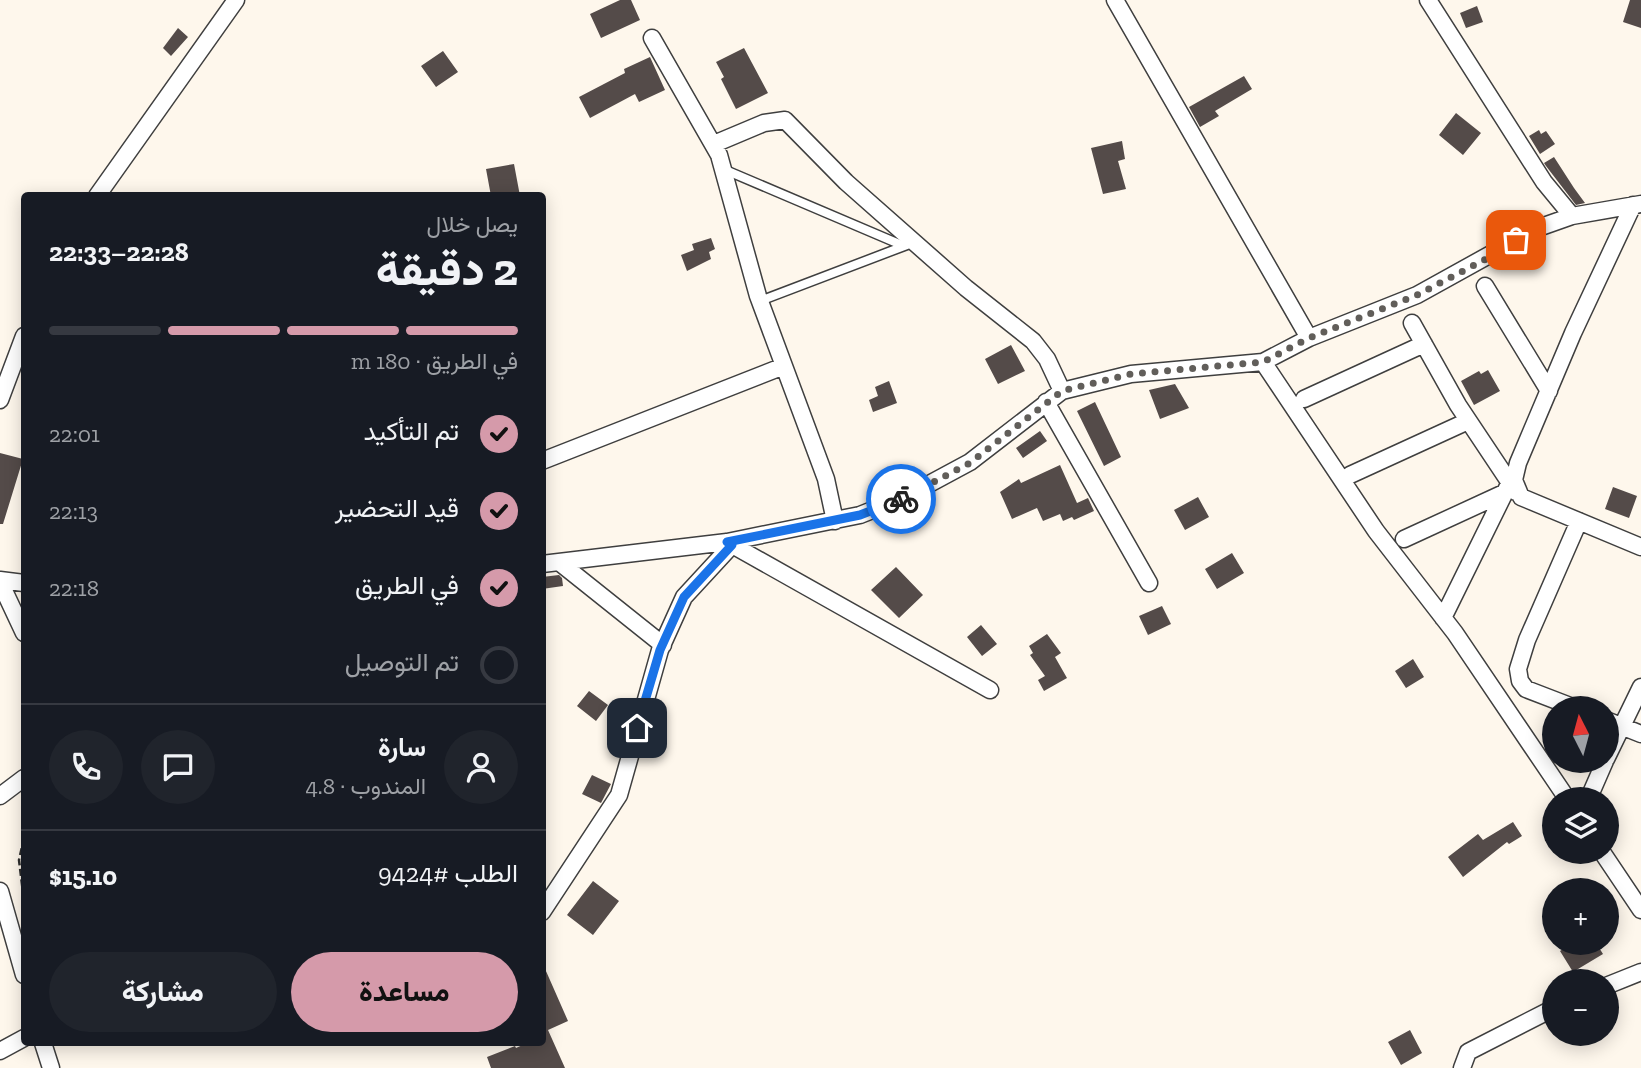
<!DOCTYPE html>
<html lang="ar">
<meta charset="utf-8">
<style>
:root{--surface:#171b24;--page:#20242c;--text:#f1f3f6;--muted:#9ea1a6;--line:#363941;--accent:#d59aaa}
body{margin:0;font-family:"Zilla Slab",Vazirmatn,serif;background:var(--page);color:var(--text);direction:rtl;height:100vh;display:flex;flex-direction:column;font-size:26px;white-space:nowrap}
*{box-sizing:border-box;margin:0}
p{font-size:23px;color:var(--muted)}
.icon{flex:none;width:38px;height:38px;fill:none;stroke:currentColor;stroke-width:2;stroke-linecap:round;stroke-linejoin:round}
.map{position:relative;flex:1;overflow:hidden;direction:ltr}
.sheet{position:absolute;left:21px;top:192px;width:525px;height:854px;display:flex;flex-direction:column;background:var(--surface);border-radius:7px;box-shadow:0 4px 18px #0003;direction:rtl}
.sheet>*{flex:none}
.needle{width:46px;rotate:354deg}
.fabs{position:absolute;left:1542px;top:696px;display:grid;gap:14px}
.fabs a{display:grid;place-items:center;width:77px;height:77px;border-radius:50%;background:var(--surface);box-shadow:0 4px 18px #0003;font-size:35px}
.pin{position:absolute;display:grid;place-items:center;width:60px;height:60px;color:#fff;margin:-30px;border-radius:14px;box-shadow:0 4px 10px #0006}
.courier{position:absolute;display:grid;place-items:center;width:70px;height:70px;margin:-35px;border:5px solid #1a73e8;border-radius:50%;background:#fff;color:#222;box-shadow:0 2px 9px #0007}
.summary em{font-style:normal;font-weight:800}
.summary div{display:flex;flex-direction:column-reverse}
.summary{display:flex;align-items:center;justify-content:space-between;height:119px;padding:0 28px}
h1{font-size:46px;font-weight:800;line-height:52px}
.bar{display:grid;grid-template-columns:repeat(4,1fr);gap:10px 7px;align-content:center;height:84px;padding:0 28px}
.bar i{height:9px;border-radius:5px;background:var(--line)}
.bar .selected{background:var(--accent)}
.bar p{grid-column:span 4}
.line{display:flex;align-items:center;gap:18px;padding:0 28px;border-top:2px solid var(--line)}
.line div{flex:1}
.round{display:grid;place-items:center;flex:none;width:74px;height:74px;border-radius:37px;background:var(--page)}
ol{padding:0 28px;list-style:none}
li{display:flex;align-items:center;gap:21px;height:77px}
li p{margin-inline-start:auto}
li .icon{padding:7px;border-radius:50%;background:var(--accent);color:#111;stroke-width:4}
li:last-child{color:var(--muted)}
li i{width:38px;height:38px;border:4px solid var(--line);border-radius:50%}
.cta{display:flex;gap:14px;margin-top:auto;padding:14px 28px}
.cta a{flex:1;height:80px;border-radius:42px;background:var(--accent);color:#111;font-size:28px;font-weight:800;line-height:80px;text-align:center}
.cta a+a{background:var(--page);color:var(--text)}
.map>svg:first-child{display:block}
.building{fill:#544b49}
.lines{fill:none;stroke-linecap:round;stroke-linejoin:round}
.service-casing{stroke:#3f3f3f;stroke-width:11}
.minor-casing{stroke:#3f3f3f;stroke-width:19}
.path{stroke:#2e2e2e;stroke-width:2.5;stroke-dasharray:7 3.5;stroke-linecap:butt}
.service{stroke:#fff;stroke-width:8}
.minor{stroke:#fff;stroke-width:16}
.done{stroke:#615e5a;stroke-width:7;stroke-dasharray:0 12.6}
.route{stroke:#1a73e8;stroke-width:9}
</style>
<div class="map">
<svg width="1641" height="1068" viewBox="0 0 1641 1068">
<rect width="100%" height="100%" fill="#fef7ec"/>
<path class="building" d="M620 0H631L640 20 601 38 590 14Z
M1630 0H1641V28L1623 22Z
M1477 6 1483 22 1466 28 1460 13Z
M178 28 188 37 171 56 163 48Z
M744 48 768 93 736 109 721 79 724 77 716 62Z
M443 51 458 72 436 87 421 66Z
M650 57 665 90 639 102 635 94 590 118 579 97 625 73 624 69Z
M1244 76 1252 89 1215 111 1219 116 1200 127 1189 107Z
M1456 113 1481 133 1463 155 1439 135Z
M1539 130 1541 134 1546 131 1555 144 1540 154 1529 136Z
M1122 141 1125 159 1118 161 1126 189 1103 194 1091 148Z
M1554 157 1574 188 1585 203 1576 205 1546 166 1544 163Z
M514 164 520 196H491L486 169Z
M711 238 715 249 709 252 711 259 687 271 681 255 694 250 692 244Z
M1011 345 1025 371 998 384 985 359Z
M1488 370 1500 391 1474 405 1461 381 1479 371 1481 374Z
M889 381 897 403 873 412 869 400 878 396 875 387Z
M1175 384 1189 408 1160 419 1149 390Z
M1095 402 1121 457 1104 466 1077 411Z
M1040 431 1047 441 1023 458 1016 448Z
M0 453 23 459 3 524H0Z
M1060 465 1077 503 1088 498 1094 511 1074 520 1072 517 1063 521 1060 514 1043 521 1037 508 1012 519 1000 492 1019 479 1021 483Z
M1613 487 1637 496 1629 518 1605 509Z
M1198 497 1209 517 1185 530 1174 510Z
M1232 553 1244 573 1217 589 1205 569Z
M896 567 923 595 899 618 871 590Z
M559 575 562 578 563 586 542 589V577Z
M1162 606 1171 624 1148 635 1139 616Z
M981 625 997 644 982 656 967 637Z
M1047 634 1061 653 1055 657 1067 678 1044 691 1038 680 1045 676 1030 655 1033 653 1029 646Z
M1413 659 1424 677 1406 688 1395 671Z
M589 691 608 705 596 721 577 706Z
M592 775 611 784 601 803 582 794Z
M1513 822 1522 836 1509 844 1507 842 1463 877 1448 857 1478 834 1483 840Z
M593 881 619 901 593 935 567 915Z
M1572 943H1596L1603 954 1573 972 1560 951Z
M542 962 568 1021 548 1030 565 1068H491L487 1057 515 1046 516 1048 527 1043H542Z
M1410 1030 1422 1053 1401 1065 1388 1042Z"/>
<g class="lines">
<defs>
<path id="service" d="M723 169 904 246
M760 301 907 245"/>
<path id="minor" d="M1115 0 1309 338
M1428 0 1544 182 1572 216
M652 38 719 155 758 296 826 479 835 521
M714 144 764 123 785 120 846 182 966 288 1033 341 1047 359 1062 391
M97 196 236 0
M1633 205 1573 333 1518 463 1514 480 1521 497 1641 547
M1485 286 1549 391
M1412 323 1458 405 1516 492
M1304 399 1424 344
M0 400 24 336
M1046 402 1149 583
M542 461 784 366
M1350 475 1468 421
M1404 539 1504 493
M727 542 990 690
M559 562 663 645
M542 564 727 542 860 515 905 497 970 462 1062 391 1131 374 1263 362
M0 580 24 583
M0 582 24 633
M1443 618 1513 476
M1578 709 1526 689 1520 681 1518 669 1527 640 1579 521
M1606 720 1641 734
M1606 759 1641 687
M0 796 24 778
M1568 800 1455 633 1376 531 1263 362 1309 338 1417 295 1538 228 1572 216 1641 204
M1588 800 1605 761
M1602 852 1641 910
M0 891 24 975
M542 912 619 795 660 650 684 597 732 545
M1606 986 1641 972
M43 1043 51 1068
M0 1051 24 1038
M1462 1068 1468 1052 1554 1008"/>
</defs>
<use href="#service" class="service-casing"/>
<use href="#minor" class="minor-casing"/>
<path class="path" d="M24 838 19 860 24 901"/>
<use href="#service" class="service"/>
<use href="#minor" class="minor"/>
</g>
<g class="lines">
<path class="done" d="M901 499 970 463 1062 391 1131 374 1263 362 1309 338 1417 295 1486 259 1516 240"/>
<path class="route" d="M637 728 660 650 684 597 732 545 727 542 860 515 901 499"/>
</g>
</svg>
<div class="fabs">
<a><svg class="needle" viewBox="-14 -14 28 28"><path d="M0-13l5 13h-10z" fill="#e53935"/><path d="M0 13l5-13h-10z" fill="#9ea1a6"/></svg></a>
<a><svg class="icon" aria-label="layers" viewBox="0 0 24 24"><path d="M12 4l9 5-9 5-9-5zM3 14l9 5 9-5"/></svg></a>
<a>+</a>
<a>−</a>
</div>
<div class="pin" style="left:1516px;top:240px;background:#ea580c"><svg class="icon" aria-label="bag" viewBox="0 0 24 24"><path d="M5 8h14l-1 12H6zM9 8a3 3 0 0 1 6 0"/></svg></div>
<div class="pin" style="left:637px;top:728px;background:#1f2937"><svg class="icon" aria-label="home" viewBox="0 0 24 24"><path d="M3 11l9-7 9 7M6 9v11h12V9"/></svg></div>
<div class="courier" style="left:901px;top:499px"><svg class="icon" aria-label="bike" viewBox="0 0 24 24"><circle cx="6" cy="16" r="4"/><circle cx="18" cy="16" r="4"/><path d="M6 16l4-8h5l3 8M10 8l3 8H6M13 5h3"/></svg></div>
<section class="sheet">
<div class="summary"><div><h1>2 دقيقة</h1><p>يصل خلال</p></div><em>22:28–22:33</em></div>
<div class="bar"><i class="selected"></i><i class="selected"></i><i class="selected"></i><i></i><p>في الطريق · 180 m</p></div>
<ol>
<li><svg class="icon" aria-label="check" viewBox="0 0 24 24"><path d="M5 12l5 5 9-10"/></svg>تم التأكيد<p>22:01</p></li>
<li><svg class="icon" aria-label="check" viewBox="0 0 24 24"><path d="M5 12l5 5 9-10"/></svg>قيد التحضير<p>22:13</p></li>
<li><svg class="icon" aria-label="check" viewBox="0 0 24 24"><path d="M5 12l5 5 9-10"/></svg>في الطريق<p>22:18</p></li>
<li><i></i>تم التوصيل</li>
</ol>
<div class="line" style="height:126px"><a class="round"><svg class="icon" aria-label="person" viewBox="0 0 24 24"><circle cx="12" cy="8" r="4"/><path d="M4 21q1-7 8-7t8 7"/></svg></a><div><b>سارة</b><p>المندوب · 4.8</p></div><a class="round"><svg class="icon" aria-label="chat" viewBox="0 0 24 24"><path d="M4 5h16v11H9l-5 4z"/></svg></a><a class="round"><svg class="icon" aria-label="phone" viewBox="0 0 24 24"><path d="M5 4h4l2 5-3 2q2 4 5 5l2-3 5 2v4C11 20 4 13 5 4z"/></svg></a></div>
<div class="line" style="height:91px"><div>الطلب #9424</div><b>$15.10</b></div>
<div class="cta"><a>مساعدة</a><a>مشاركة</a></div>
</section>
</div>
